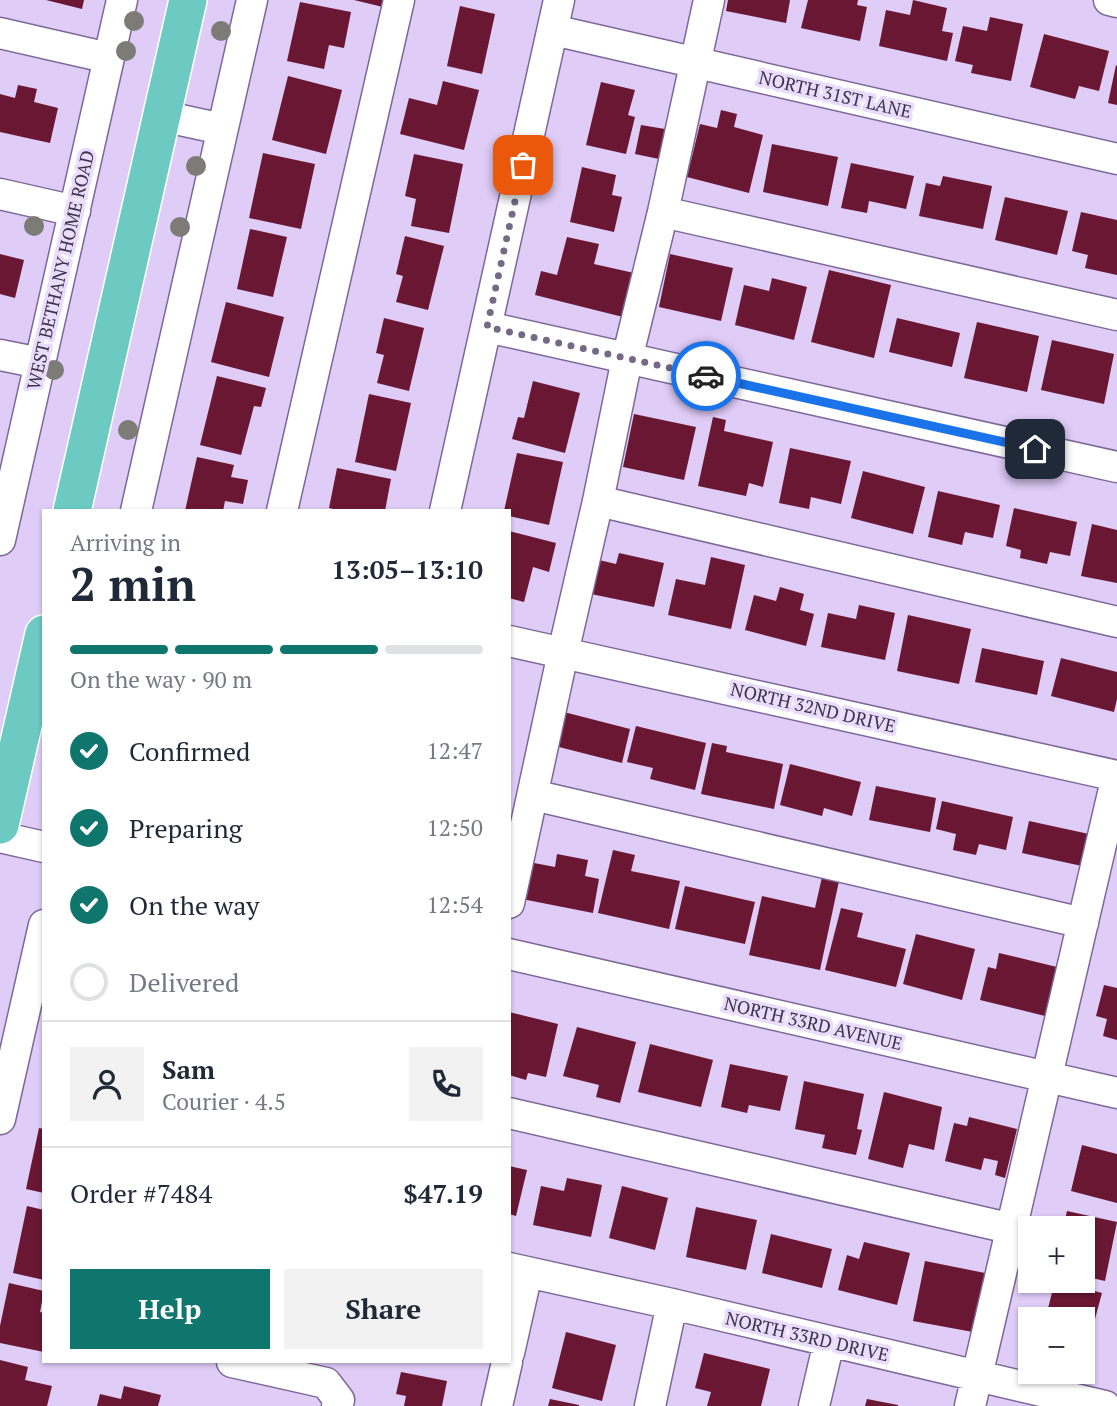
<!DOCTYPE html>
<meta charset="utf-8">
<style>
:root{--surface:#fff;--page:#f2f2f3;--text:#1f2937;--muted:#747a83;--line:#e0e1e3;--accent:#0f766e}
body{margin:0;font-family:"PT Serif",serif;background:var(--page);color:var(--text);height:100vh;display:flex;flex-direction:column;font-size:26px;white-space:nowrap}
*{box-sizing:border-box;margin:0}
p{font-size:23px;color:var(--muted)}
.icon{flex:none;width:38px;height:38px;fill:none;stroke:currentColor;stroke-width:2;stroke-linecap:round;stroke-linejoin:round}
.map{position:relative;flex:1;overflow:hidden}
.panel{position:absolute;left:42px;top:509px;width:469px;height:854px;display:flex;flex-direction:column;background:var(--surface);border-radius:0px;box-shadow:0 2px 5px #0004}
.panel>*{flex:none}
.tools{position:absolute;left:1018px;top:1216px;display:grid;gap:14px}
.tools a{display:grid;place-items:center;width:77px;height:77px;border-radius:0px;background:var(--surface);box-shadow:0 2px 5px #0004;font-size:35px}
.pin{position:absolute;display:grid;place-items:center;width:60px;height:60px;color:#fff;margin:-30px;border-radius:14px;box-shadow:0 4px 10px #0006}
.courier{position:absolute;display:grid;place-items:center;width:70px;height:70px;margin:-35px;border:5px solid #1a73e8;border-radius:50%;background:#fff;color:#222;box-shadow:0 2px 9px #0007}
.head em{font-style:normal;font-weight:800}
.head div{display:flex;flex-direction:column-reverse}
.head{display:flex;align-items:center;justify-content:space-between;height:119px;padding:0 28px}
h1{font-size:46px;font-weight:800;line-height:52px}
.bar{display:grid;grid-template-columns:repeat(4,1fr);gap:10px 7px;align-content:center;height:84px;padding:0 28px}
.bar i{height:9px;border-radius:5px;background:var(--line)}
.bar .active{background:var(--accent)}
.bar p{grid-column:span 4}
.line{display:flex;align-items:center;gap:18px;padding:0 28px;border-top:2px solid var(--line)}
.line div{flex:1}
.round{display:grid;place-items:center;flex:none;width:74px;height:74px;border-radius:0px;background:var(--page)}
ol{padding:0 28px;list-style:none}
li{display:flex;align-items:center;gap:21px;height:77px}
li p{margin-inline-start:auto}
li .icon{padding:7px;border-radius:50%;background:var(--accent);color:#fff;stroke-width:4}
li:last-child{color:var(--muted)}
li i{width:38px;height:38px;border:4px solid var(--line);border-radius:50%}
.cta{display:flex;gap:14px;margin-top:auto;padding:14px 28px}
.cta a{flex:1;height:80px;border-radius:0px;background:var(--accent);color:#fff;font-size:28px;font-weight:800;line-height:80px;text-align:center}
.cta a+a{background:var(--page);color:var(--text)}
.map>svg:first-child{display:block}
.building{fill:#6a1733}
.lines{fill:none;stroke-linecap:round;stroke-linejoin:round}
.minor-casing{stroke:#7e6899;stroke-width:33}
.major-casing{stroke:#fff;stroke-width:40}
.minor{stroke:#fff;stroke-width:30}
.major{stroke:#6ccac2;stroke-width:37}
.tree{fill:#7c7b75}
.done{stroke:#766986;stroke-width:7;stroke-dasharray:0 12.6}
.route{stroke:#1a73e8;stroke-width:9}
.labels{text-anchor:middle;stroke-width:7;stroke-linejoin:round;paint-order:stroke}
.street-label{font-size:18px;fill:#3e3449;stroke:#eadcfd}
</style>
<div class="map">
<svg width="1117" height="1406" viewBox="0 0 1117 1406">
<rect width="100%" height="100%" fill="#dfccf7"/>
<path class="building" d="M46 0H84L82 9Z
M354 0H389L387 8Z
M728 0H790L786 23 726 11Z
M808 0H858L857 5 867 7 860 41 801 28Z
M913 0 947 8 942 31 953 33 947 61 879 46 886 10 910 15Z
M300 2 351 12 344 48 329 45 324 69 287 61Z
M460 6 495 14 482 74 447 66Z
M990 17 1023 24 1011 81 971 73 973 65 955 61 963 26 987 31Z
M1044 34 1109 51 1099 91 1079 86 1075 99 1030 87Z
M1116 65 1117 66V105L1108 103Z
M288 76 342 90 326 154 272 140Z
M443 81 479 90 464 150 400 134 409 98 437 105Z
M601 82 635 90 628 115 635 117 626 154 586 145Z
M18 85 37 89 34 102 58 108 50 143 0 132V94L15 98Z
M721 110 737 114 734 127 763 135 749 193 687 177 700 124 717 128Z
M641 125 665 129 659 159 635 154Z
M772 144 838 157 828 206 763 192Z
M263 153 315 164 301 229 249 218Z
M414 154 463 164 449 233 411 226 416 199 405 196Z
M851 163 914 176 906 209 869 201 867 213 841 208Z
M582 167 616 175 612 195 622 197 614 232 570 222Z
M943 176 992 186 983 229 919 216 926 183 940 186Z
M1005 197 1068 211 1057 255 995 240Z
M1081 212 1117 220V275L1085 268 1088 255 1072 251Z
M250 229 287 237 273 297 237 289Z
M405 236 444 246 428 310 396 302 403 276 396 274Z
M567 237 599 244 594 264 634 273 623 317 535 295 541 271 557 275Z
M0 254 24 260 15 298 0 294Z
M670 254 733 268 721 321 659 307Z
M829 270 891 285 874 358 811 342Z
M772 278 807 287 794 340 735 325 744 285 769 291Z
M226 302 284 317 269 377 211 362Z
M384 318 424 328 409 391 377 383 384 355 376 353Z
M897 318 960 333 952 367 889 352Z
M977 322 1039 336 1027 392 964 378Z
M1052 340 1114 354 1104 404 1041 390Z
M217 376 266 388 261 407 254 406 241 455 200 445Z
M533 381 580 393 565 453 512 439 518 417 524 418Z
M369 394 411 403 396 471 355 462Z
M634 414 696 427 684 480 623 467Z
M713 417 726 420 724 431 773 442 763 487 749 483 746 496 698 486Z
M790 448 851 461 841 504 811 497 809 509 779 503Z
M517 453 563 462 549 525 509 516V511H504Z
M197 457 234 465 231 477 248 480 243 504 225 501 223 511H185Z
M337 468 391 479 385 511H342L329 508Z
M863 471 925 487 913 534 851 518Z
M938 491 1000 505 993 538 965 532 962 545 928 537Z
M1014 508 1077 522 1070 556 1050 552 1047 564 1020 558 1021 550 1006 546Z
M1092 524 1117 530V583L1081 576Z
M509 531 556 543 549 572 533 567 524 602 509 598Z
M619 553 664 563 654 607 591 594 599 560 616 564Z
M711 557 745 565 731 629 668 615 676 579 705 585Z
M780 587 804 594 800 610 814 614 806 646 745 630 754 595 776 601Z
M859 605 895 613 885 660 821 647 828 613 856 619Z
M908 615 971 629 959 684 897 671Z
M982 648 1044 661 1037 695 975 682Z
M1061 658 1117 672V699L1114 712 1051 696Z
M560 711 630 729 622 763 551 745Z
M636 726 706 743 695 790 650 779 653 768 627 762Z
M712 743 727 746 726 752 783 764 774 809 701 794Z
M790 764 861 782 852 816 824 808 822 816 780 805Z
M876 786 936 798 930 832 869 820Z
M942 801 1013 817 1006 850 979 844 976 855 953 850 956 834 936 829Z
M1029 821 1089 834 1082 866 1022 853Z
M613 850 635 855 631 871 680 881 669 929 598 913Z
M557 854 588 860 585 876 599 879 593 913 522 899 529 862 555 867Z
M822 877 839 881 820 970 749 955 762 896 815 908Z
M685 886 755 902 745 944 675 929Z
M841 908 863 913 857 937 906 949 896 987 825 970Z
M916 934 975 949 962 1000 903 984Z
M999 953 1061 968 1049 1017 980 1000 988 967 996 969Z
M1104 985 1117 988V1040L1103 1036 1107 1019 1096 1016Z
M509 1012 558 1024 546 1077 528 1073 526 1080 509 1075Z
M577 1027 636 1042 620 1103 596 1097 599 1085 563 1076Z
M650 1044 713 1060 701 1107 638 1092Z
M730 1064 788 1076 780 1111 749 1105 747 1113 721 1107Z
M804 1081 864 1094 857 1129 862 1130 856 1155 822 1148 825 1135 795 1129Z
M884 1092 942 1107 934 1150 909 1144 903 1168 868 1159Z
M969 1117 1017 1129 1005 1178 995 1175 998 1161 984 1158 981 1170 945 1161 954 1123 967 1126Z
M39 1128 44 1129V1193L26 1189Z
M1082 1145 1117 1154V1203L1071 1191Z
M509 1166 527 1170 516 1216 509 1214Z
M567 1178 602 1185 591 1237 533 1225 541 1186 564 1191Z
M622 1186 668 1198 655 1250 609 1238Z
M27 1206 44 1210V1280L13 1273Z
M696 1207 757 1220 746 1270 686 1257Z
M1067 1211 1117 1222 1105 1281 1083 1276V1228H1063Z
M771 1234 832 1249 822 1288 762 1273Z
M864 1242 910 1253 897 1305 838 1290 847 1255 859 1259Z
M925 1261 985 1273 973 1332 913 1321Z
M1055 1281 1102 1293 1086 1352 1083 1351V1320H1045Z
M9 1283 44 1291 40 1312 44 1313V1352L0 1343V1326Z
M566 1332 616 1345 602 1401 552 1388Z
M704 1353 770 1369 761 1406H707L711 1392 695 1388Z
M0 1360 28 1367 25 1380 52 1386 47 1406H0Z
M401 1372 447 1381 442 1406H404L406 1396 396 1394Z
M124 1386 161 1395 158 1406H97L100 1394 121 1399Z
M550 1399 579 1405V1406H548Z
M867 1399 898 1405V1406H865Z"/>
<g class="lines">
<defs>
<path id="minor" d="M1109 0 1117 2
M553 30 1117 159
M0 33 109 58
M162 116 222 129
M0 194 75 211
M663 212 1117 315
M487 327 1117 467
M0 355 40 363
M598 501 1117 622
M136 511 252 0
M282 511 399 0
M445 511 559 0
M0 540 122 0
M509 641 1117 776
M533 795 1083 923
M0 837 44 847
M509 903 563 653 598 501 627 359 663 212 709 0
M509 954 1117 1093
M509 1113 1013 1229
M0 1119 44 925
M509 1268 672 1304 1105 1406
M509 1353 527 1273
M232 1362 326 1383 339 1400 337 1406
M497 1406 507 1362
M650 1406 672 1304
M814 1406 829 1342
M970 1406 1117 776"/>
<path id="major" d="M72 511 188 0
M0 825 44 634"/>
</defs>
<use href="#minor" class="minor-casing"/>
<use href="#major" class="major-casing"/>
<use href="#minor" class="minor"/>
<use href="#major" class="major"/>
</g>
<g class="tree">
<circle cx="134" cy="21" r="10"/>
<circle cx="221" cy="31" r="10"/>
<circle cx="126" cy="51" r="10"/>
<circle cx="196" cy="166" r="10"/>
<circle cx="34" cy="226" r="10"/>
<circle cx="180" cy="227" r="10"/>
<circle cx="54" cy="370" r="10"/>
<circle cx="128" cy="430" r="10"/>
</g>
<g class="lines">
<path class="done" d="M523 165 487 327 706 376"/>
<path class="route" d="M706 376 1035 449"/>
</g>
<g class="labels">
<g class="street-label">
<text transform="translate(835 95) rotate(13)" y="6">NORTH 31ST LANE</text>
<text transform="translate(61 270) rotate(-77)" y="6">WEST BETHANY HOME ROAD</text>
<text transform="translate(813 708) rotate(13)" y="6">NORTH 32ND DRIVE</text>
<text transform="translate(813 1024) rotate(13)" y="6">NORTH 33RD AVENUE</text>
<text transform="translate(807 1337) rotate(13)" y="6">NORTH 33RD DRIVE</text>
</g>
</g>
</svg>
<div class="tools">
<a>+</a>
<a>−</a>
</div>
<div class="pin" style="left:523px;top:165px;background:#ea580c"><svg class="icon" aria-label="bag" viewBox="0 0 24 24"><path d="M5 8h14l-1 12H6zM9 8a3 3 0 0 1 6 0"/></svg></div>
<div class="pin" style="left:1035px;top:449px;background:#1f2937"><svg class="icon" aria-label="home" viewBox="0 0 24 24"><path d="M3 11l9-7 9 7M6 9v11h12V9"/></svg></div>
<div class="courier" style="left:706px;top:376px"><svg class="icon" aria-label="car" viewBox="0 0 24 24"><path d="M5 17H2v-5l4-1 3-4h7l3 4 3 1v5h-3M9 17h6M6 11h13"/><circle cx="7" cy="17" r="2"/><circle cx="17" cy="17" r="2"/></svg></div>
<section class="panel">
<div class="head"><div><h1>2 min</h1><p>Arriving in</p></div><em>13:05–13:10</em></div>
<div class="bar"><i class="active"></i><i class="active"></i><i class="active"></i><i></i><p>On the way · 90 m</p></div>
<ol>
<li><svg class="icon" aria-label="check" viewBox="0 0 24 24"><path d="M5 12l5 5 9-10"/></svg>Confirmed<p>12:47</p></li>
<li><svg class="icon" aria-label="check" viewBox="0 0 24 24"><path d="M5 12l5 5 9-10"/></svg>Preparing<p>12:50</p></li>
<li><svg class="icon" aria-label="check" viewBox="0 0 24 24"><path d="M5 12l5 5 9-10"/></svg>On the way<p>12:54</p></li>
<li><i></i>Delivered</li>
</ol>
<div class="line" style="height:126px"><a class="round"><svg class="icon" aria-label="person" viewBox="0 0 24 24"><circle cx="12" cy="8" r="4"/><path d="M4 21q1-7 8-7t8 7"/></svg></a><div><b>Sam</b><p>Courier · 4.5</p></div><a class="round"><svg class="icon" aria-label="phone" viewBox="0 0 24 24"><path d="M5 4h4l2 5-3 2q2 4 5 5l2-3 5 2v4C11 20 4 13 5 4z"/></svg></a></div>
<div class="line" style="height:91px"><div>Order #7484</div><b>$47.19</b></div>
<div class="cta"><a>Help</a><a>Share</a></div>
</section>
</div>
